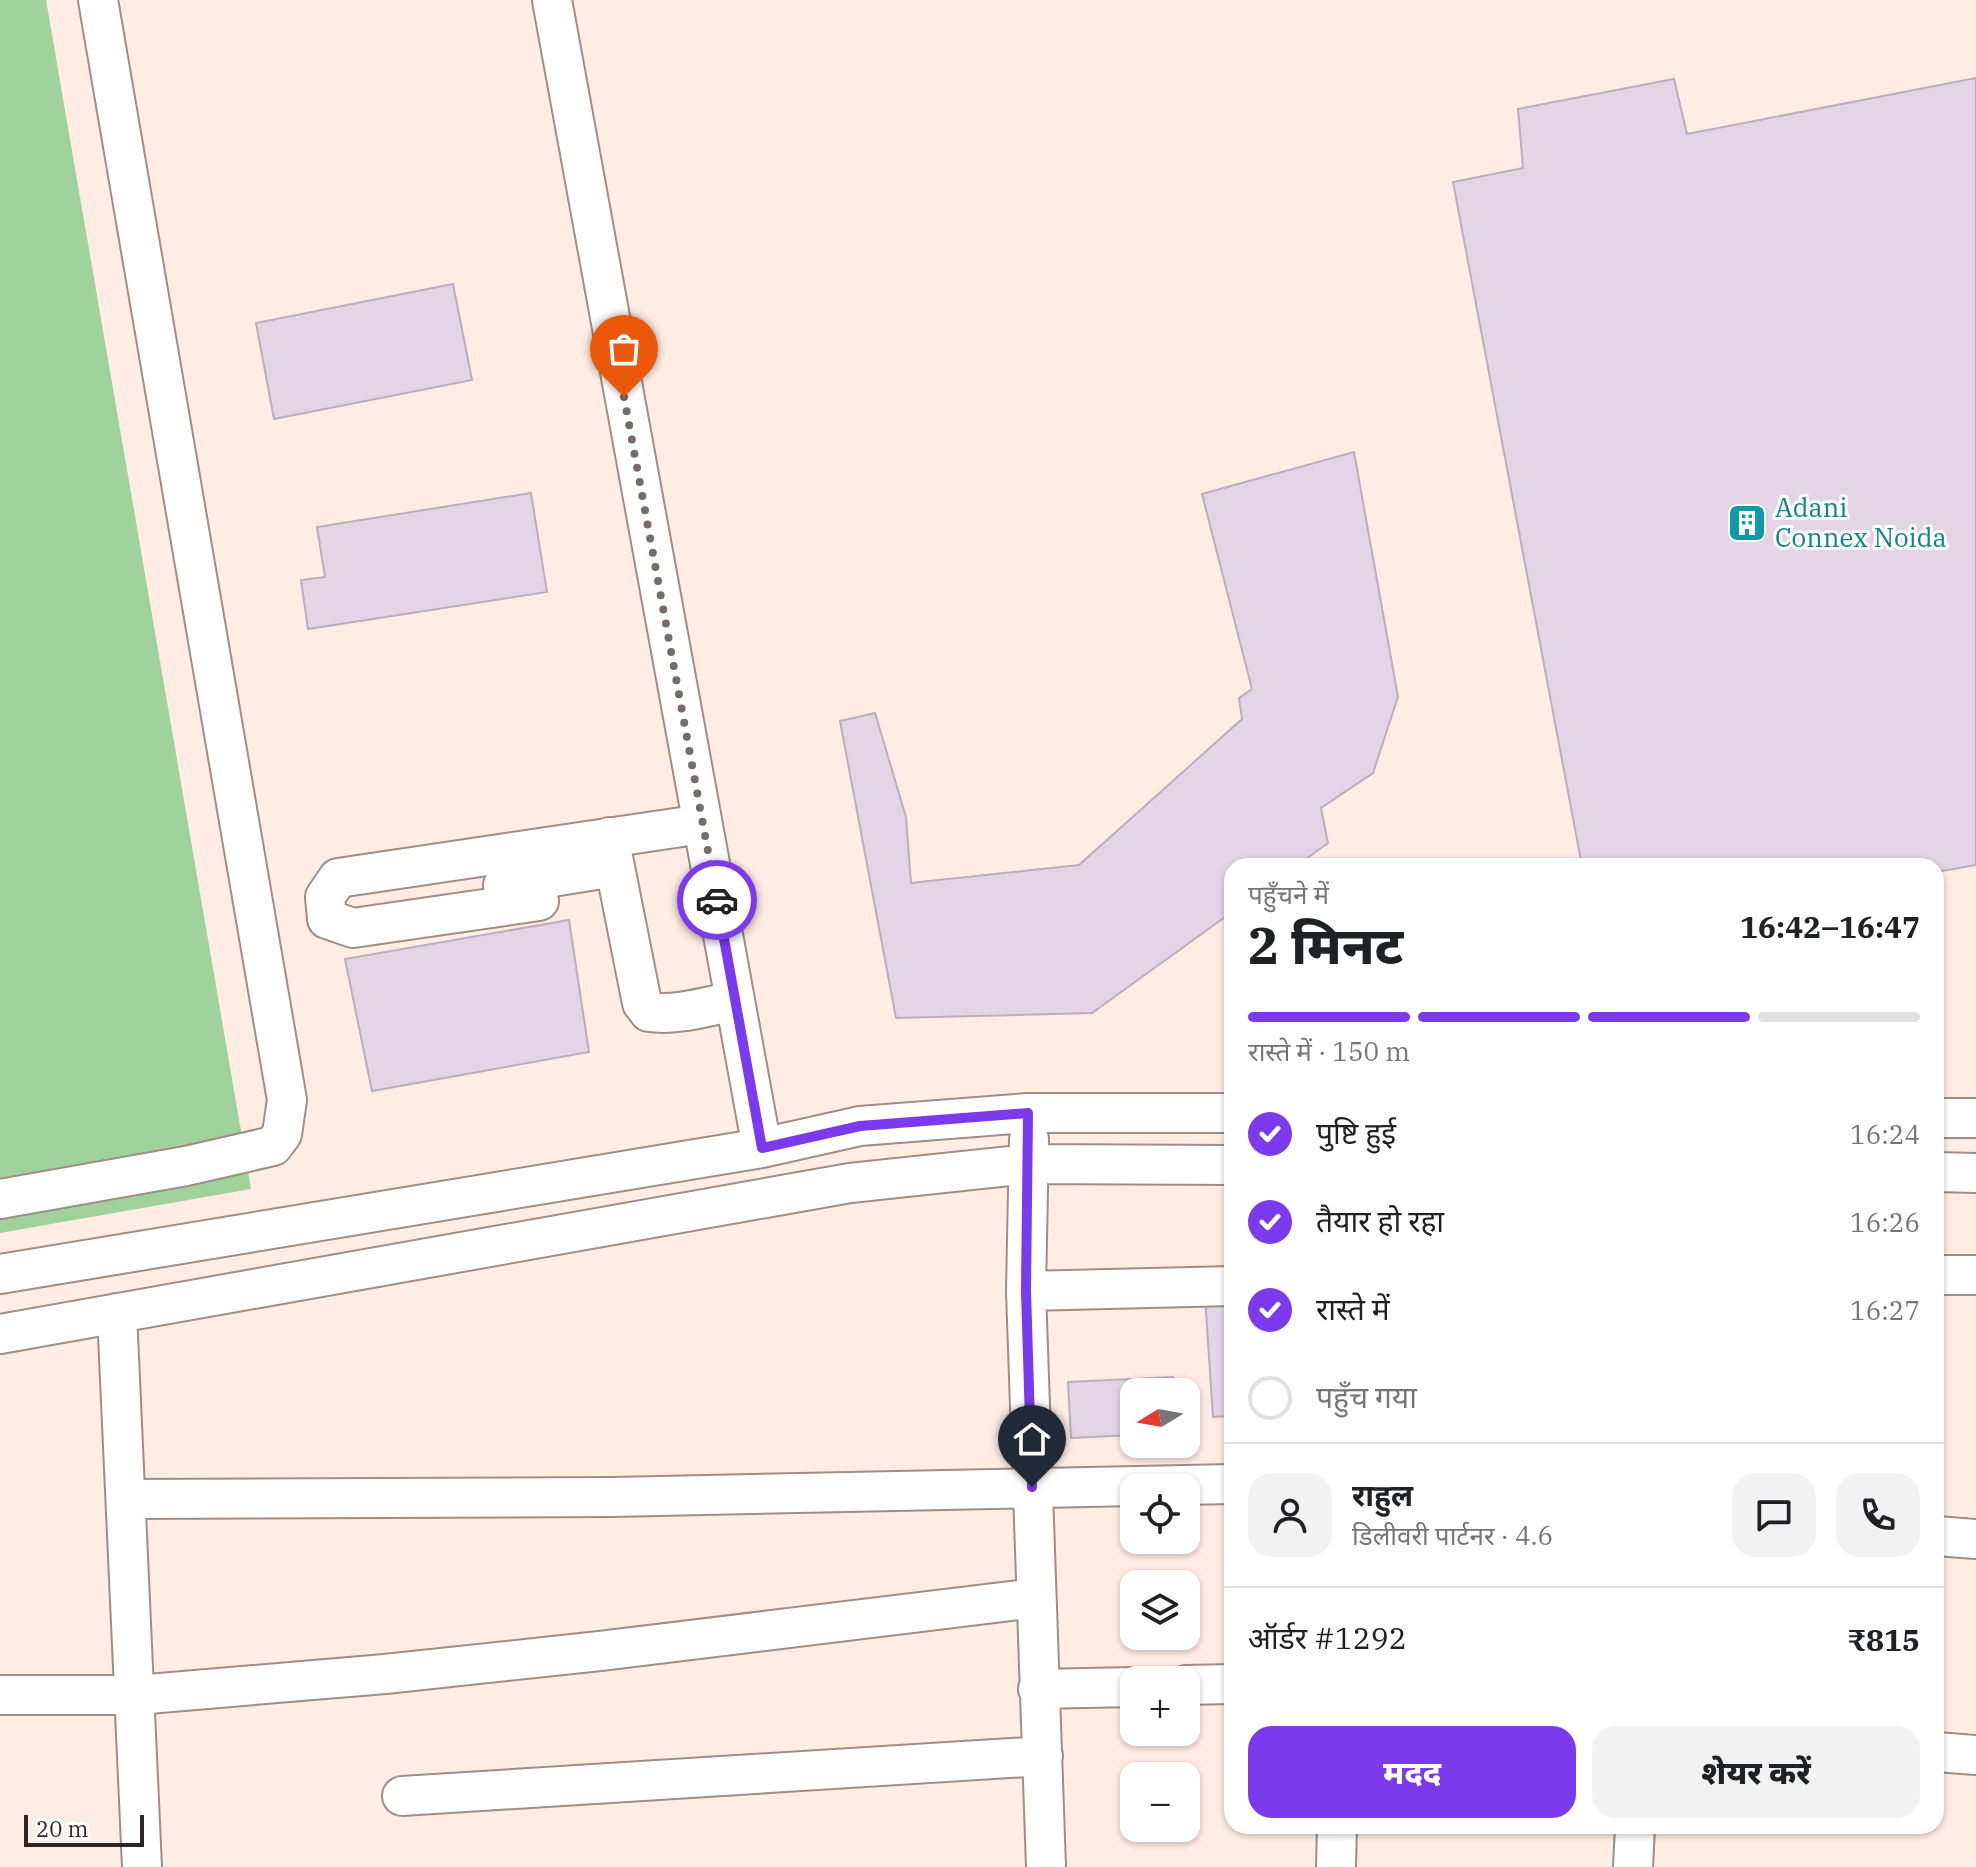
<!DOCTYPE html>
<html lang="hi">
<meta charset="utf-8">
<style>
:root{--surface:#fff;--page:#f2f2f2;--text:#202124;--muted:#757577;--line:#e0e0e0;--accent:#7c3aed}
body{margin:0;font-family:"IBM Plex Serif","Noto Sans Devanagari",serif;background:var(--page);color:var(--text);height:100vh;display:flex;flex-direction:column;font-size:30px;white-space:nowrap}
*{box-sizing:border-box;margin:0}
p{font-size:26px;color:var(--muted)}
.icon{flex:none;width:44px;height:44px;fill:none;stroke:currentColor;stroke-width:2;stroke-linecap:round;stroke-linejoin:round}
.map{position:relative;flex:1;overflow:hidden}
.sheet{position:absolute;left:1224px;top:858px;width:720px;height:976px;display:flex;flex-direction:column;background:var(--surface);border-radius:24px;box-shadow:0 2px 6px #0004}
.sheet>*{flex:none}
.needle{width:52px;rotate:259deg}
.tools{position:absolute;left:1120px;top:1378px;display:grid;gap:16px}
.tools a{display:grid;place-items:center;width:80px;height:80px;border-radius:16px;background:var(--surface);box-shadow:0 2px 6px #0004;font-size:40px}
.scale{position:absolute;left:24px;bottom:20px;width:120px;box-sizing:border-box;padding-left:8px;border:4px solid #2e2622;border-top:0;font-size:22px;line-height:28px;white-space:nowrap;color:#2e2622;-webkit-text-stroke:6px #fff;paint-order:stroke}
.pin{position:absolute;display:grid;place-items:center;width:68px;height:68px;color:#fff;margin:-82px -34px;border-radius:50% 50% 50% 0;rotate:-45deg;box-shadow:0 0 8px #0007}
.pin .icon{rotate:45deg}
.courier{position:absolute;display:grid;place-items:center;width:80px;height:80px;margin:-40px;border:6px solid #7c3aed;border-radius:50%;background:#fff;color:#222;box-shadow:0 2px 10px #0007}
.summary em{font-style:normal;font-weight:800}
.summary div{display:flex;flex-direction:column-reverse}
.summary{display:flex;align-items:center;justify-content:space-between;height:136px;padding:0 24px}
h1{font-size:52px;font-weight:800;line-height:60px}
.bar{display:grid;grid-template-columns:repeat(4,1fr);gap:12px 8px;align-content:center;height:96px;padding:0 24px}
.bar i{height:10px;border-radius:6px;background:var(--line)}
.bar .selected{background:var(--accent)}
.bar p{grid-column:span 4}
.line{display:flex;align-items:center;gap:20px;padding:0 24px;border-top:2px solid var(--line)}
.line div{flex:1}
.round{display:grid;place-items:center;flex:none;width:84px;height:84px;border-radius:24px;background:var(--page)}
ol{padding:0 24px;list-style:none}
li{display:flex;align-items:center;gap:24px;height:88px}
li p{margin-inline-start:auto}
li .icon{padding:8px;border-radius:50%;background:var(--accent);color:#fff;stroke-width:4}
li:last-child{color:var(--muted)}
li i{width:44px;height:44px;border:4px solid var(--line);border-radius:50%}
.cta{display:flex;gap:16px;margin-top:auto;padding:16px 24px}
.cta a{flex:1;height:92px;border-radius:24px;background:var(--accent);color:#fff;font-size:32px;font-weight:800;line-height:92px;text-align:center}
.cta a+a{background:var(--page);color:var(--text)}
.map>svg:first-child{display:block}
.green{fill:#a0d29c}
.building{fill:#e3d5e6;stroke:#bbadbe;stroke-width:2}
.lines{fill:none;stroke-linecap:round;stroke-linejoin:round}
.minor-casing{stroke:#a18d83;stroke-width:42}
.minor{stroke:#fff;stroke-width:38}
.done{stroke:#776c66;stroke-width:8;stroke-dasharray:0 14.4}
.route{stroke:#7c3aed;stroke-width:10}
.labels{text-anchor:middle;stroke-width:6;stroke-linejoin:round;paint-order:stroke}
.culture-label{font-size:26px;fill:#0d838f;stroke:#fff;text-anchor:start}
</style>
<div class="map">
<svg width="1976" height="1867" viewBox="0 0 1976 1867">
<rect width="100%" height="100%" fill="#ffede4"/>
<path class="green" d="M0 0H46L251 1189 0 1233Z"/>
<path class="building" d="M1976 78V865L1936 872V866H1582L1453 182 1523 168 1518 109 1674 79 1687 134Z
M453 284 472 380 274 419 256 323Z
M1354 452 1398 697 1373 773 1321 808 1328 843 1296 866H1232V912L1092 1013 896 1018 840 721 875 713 906 817 911 883 1079 865 1242 719 1239 698 1252 689 1202 494Z
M531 493 547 592 308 629 301 580 325 577 317 527Z
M569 920 589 1052 372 1091 345 959Z
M1232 1295V1416L1213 1417 1205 1297Z
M1173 1377 1174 1392H1134V1435L1071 1438 1068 1382Z"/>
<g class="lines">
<defs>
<path id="minor" d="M552 0 762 1148
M609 837 642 1003 649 1012C677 1016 708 1006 735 1001
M503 885 614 867
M539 901 353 928 327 919 325 897 338 878 702 824
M1936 1118H1976
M1029 1139 1026 1291 1046 1867
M1936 1172 1976 1173
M0 1199 186 1166 273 1146 282 1134 287 1100 98 0
M0 1274 762 1148 860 1126 1028 1113H1232
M1936 1275H1976
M1026 1291 1232 1286
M117 1313 142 1867
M0 1334 850 1183 1029 1164 1232 1165
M127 1499 612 1497 1232 1484
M1936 1536 1976 1539
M1186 1685 1232 1684
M1038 1689 1134 1687
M0 1695H136L385 1674 600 1651 1035 1598
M1936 1752 1976 1755
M402 1796 1043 1756
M1336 1867 1337 1826
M1633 1867 1635 1826"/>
</defs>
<use href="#minor" class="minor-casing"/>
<use href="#minor" class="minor"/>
</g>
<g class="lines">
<path class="done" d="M624 397 717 900"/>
<path class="route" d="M717 900 762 1148 860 1126 1028 1113 1026 1291 1032 1487"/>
</g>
<defs>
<symbol id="building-square" viewBox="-11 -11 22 22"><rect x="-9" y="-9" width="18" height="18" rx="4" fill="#0f9aa8" stroke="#fff"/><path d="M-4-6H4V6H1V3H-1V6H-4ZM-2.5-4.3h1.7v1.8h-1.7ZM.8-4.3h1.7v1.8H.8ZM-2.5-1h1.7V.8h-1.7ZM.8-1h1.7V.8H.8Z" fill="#fff"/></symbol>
</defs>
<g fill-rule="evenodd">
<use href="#building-square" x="1725" y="501" width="44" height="44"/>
</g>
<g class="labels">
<g class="culture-label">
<text x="1775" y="517">Adani<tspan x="1775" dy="30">Connex Noida</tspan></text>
</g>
</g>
</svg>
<div class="tools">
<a><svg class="needle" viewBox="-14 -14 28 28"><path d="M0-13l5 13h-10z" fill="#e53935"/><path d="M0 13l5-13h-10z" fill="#757577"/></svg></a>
<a><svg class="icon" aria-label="locate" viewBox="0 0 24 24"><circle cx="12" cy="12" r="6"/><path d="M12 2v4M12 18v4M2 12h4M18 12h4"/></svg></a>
<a><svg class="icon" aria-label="layers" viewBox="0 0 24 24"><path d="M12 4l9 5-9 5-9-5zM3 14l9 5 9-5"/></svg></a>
<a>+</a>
<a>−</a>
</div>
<div class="scale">20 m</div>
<div class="pin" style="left:624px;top:397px;background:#ea580c"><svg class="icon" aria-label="bag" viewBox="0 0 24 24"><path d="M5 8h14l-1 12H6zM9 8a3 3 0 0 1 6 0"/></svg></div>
<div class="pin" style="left:1032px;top:1487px;background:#1f2937"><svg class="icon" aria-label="home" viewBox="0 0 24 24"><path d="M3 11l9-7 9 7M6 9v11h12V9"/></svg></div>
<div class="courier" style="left:717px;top:900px"><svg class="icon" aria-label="car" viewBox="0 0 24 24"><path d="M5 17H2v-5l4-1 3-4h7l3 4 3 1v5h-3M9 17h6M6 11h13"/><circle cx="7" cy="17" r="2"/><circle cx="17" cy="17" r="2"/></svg></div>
<section class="sheet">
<div class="summary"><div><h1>2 मिनट</h1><p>पहुँचने में</p></div><em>16:42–16:47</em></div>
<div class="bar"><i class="selected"></i><i class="selected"></i><i class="selected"></i><i></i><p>रास्ते में · 150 m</p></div>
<ol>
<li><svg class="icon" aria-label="check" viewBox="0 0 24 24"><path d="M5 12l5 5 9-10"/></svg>पुष्टि हुई<p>16:24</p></li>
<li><svg class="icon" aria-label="check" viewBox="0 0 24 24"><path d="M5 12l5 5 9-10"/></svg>तैयार हो रहा<p>16:26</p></li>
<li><svg class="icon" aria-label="check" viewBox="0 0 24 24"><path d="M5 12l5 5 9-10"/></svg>रास्ते में<p>16:27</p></li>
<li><i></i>पहुँच गया</li>
</ol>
<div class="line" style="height:144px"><a class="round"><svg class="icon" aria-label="person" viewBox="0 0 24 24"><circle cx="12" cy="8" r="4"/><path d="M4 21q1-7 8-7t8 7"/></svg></a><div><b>राहुल</b><p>डिलीवरी पार्टनर · 4.6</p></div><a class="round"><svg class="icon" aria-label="chat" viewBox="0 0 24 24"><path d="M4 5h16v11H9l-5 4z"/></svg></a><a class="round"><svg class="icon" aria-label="phone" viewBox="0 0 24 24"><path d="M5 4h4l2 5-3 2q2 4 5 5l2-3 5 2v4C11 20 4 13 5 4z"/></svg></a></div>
<div class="line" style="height:104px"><div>ऑर्डर #1292</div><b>₹815</b></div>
<div class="cta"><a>मदद</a><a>शेयर करें</a></div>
</section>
</div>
